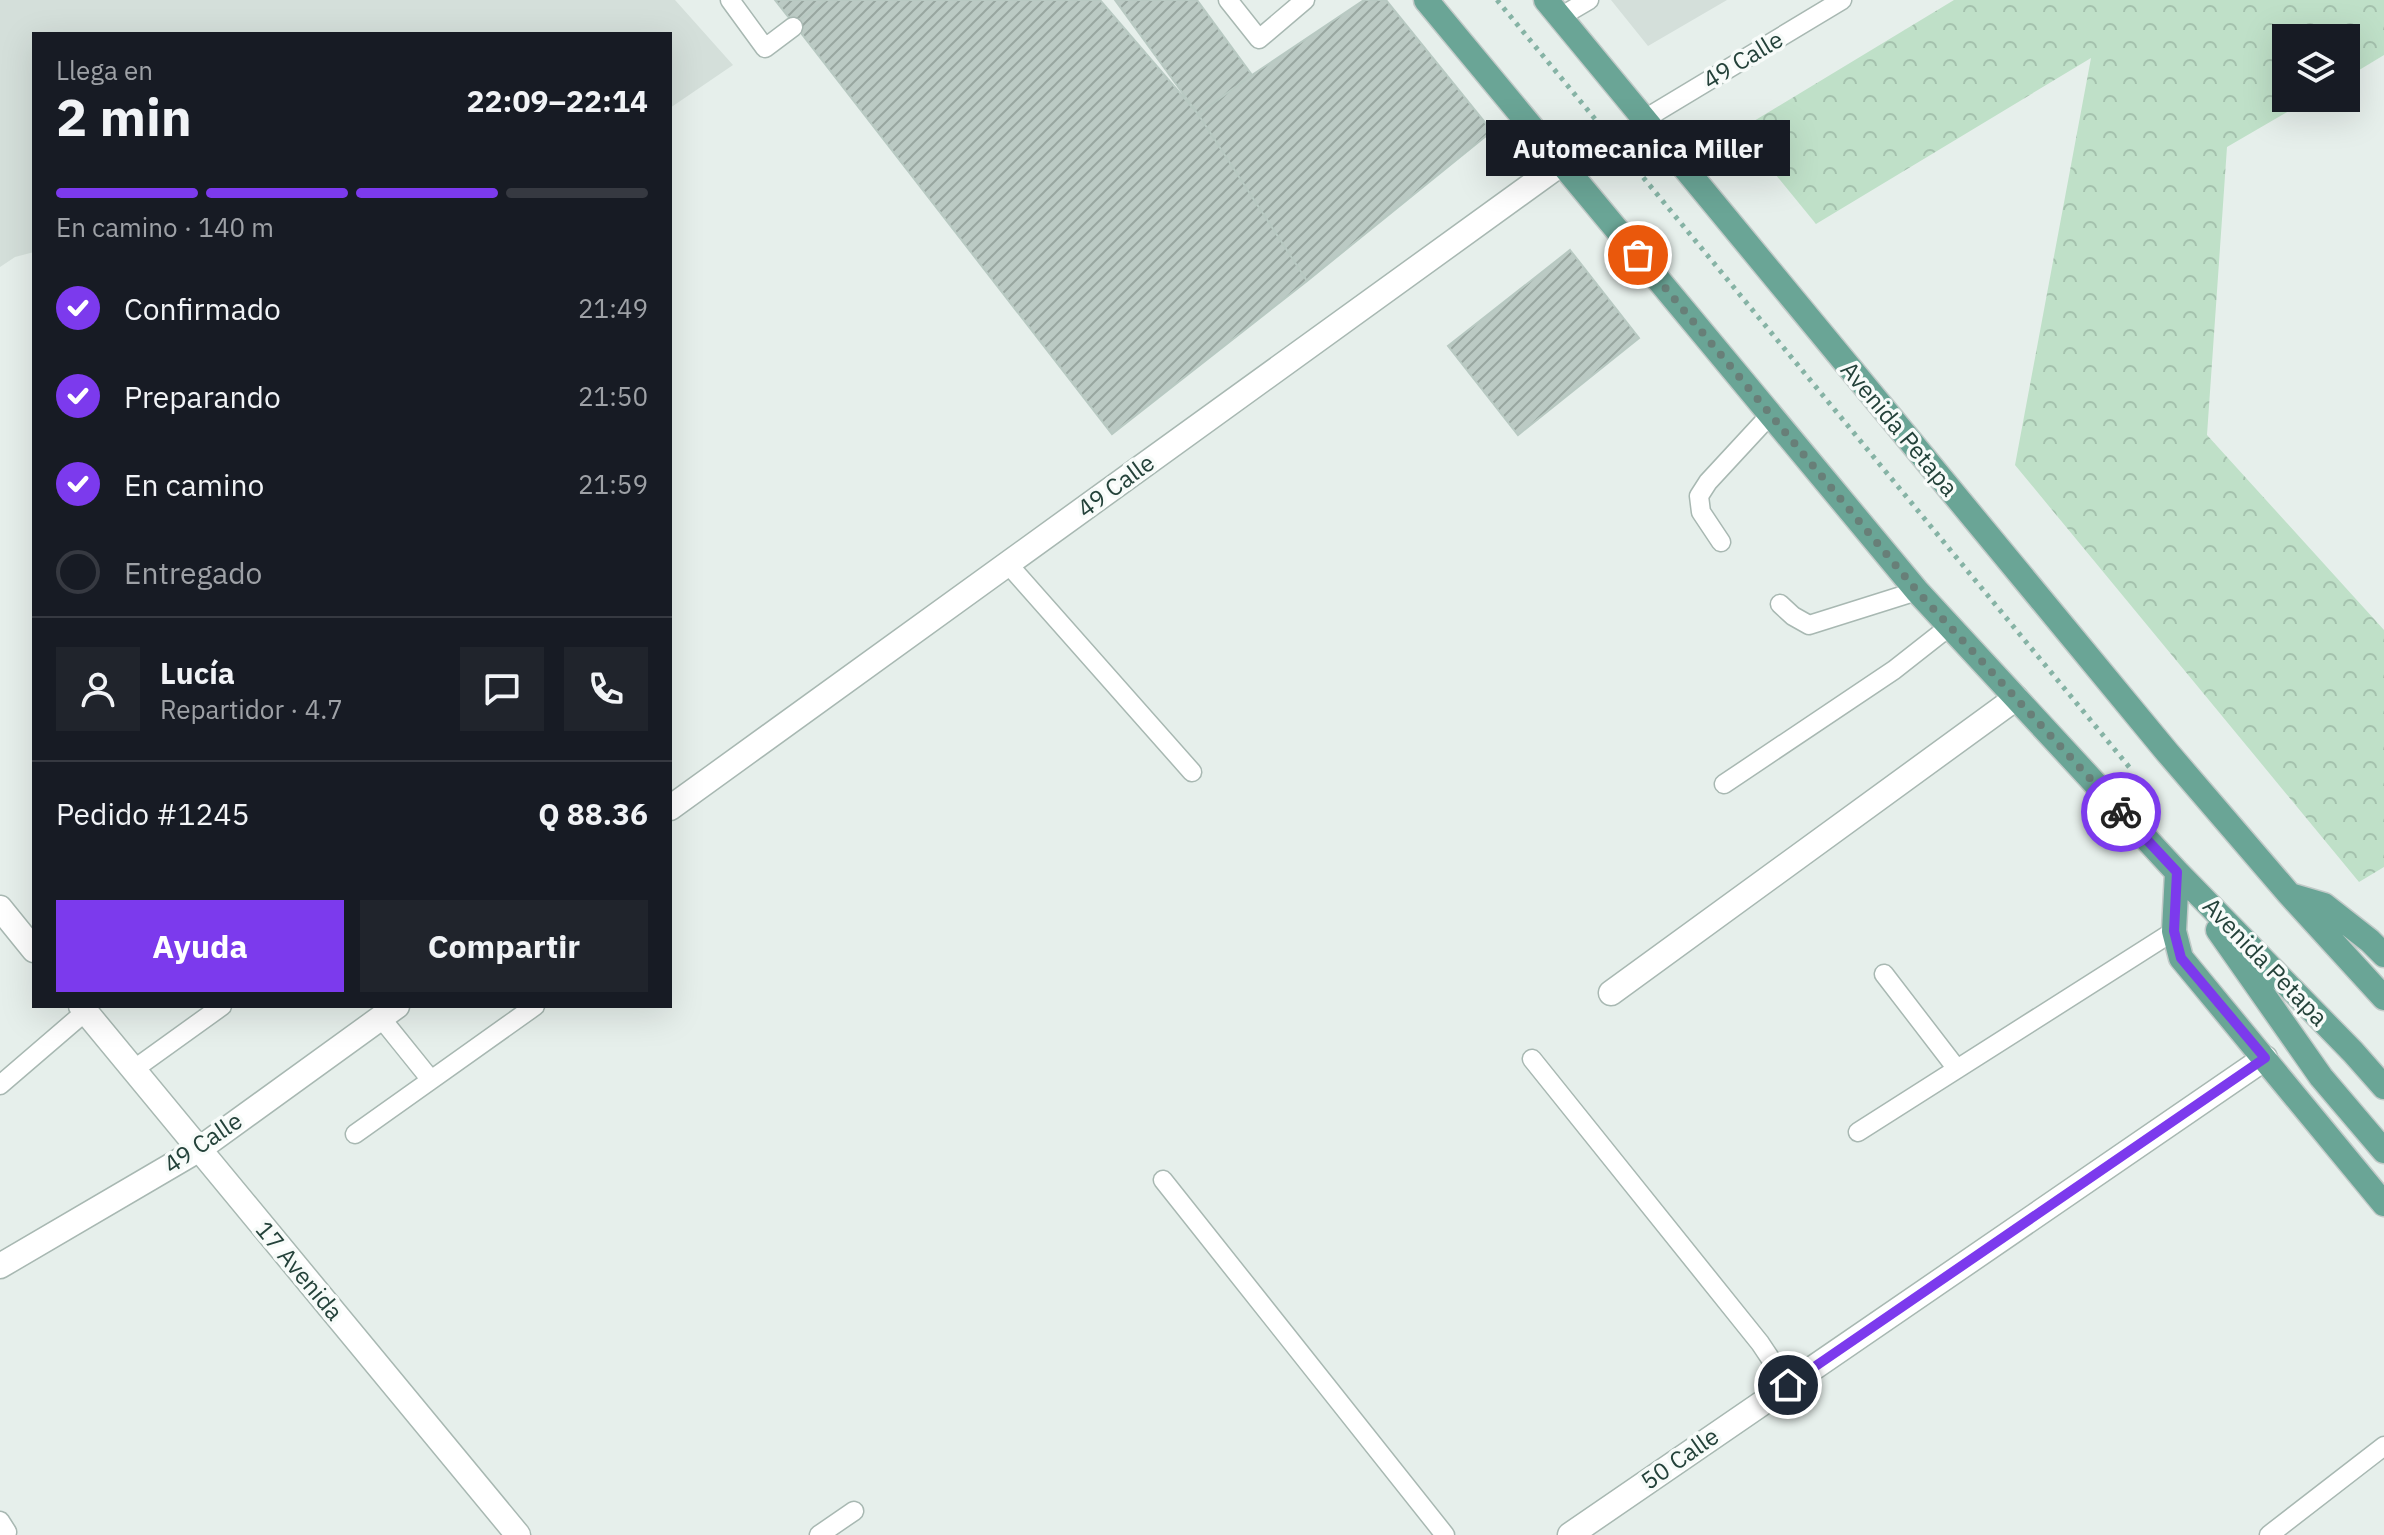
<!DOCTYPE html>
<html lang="es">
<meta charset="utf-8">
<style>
:root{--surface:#171b24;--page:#20242c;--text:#f1f3f6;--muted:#9ea1a6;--line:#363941;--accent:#7c3aed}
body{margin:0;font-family:"IBM Plex Sans",sans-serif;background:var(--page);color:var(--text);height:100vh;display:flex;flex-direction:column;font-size:30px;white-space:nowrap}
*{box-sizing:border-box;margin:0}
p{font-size:26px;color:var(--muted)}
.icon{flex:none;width:44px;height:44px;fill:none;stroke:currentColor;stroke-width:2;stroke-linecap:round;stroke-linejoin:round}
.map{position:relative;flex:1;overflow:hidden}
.details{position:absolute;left:32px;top:32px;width:640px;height:976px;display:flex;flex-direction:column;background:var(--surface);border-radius:0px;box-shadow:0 8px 32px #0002}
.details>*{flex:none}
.controls{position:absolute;left:2272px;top:24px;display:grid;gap:16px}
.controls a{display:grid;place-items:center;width:88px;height:88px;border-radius:0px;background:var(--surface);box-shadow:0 8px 32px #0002;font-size:40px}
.pin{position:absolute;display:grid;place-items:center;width:68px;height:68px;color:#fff;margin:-34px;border:4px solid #fff;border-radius:50%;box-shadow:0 2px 8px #0007}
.courier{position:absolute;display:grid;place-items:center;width:80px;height:80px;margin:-40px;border:6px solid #7c3aed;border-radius:50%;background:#fff;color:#222;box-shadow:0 2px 10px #0007}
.bubble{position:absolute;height:56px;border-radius:0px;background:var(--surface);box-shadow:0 8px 32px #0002;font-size:26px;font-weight:700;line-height:56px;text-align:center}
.head em{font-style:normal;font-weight:700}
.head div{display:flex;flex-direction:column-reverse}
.head{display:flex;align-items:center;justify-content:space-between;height:136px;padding:0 24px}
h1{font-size:52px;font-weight:700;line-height:60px}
.bar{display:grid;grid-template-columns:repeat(4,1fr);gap:12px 8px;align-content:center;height:96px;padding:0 24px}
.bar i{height:10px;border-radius:6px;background:var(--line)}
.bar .on{background:var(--accent)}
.bar p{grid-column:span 4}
.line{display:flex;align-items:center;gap:20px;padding:0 24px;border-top:2px solid var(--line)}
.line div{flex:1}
.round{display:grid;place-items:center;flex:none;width:84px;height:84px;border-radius:0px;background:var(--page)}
ol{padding:0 24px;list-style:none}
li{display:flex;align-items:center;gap:24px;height:88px}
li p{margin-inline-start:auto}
li .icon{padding:8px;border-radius:50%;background:var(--accent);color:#fff;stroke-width:4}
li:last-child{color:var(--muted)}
li i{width:44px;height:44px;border:4px solid var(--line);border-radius:50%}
.button{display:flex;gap:16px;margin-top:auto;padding:16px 24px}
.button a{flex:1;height:92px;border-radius:0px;background:var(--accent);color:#fff;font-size:32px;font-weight:700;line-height:92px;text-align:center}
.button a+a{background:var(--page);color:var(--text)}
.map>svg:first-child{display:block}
.built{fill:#d4dfda}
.forest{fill:url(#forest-crowns)}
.building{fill:url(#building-hatch);stroke:#b8c9c2;stroke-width:2}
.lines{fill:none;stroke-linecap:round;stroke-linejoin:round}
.service-casing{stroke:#a8b8b2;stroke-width:21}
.minor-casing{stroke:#a8b8b2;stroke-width:27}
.primary-casing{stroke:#c2cac8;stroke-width:27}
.path{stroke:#86b3a5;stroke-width:5;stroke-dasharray:4 6;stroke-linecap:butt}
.service{stroke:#fff;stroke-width:18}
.minor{stroke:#fff;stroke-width:24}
.primary{stroke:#6aa596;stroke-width:24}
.done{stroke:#687f78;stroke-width:8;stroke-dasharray:0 14.4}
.route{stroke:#7c3aed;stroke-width:10}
.labels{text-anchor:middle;stroke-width:7;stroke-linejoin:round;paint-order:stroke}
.street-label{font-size:24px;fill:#24423a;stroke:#f7fbf9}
</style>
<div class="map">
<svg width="2384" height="1535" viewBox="0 0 2384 1535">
<defs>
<pattern id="forest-crowns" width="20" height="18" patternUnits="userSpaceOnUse" patternTransform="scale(2)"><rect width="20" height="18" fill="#bfe0c8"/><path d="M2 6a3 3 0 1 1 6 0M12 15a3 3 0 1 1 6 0" fill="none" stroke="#a4c1ad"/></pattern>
<pattern id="building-hatch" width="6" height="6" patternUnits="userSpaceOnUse" patternTransform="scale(2)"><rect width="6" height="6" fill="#bbcac4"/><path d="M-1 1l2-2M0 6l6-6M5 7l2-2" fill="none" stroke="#98a6a0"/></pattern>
</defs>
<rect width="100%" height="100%" fill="#e6efeb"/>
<path class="built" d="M0 0H675L733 65 670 108V34H34V252L15 257 0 267Z
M1611 0H1727L1648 46Z"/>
<path class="forest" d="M1954 0H2384V55L2346 78V38H2286V98H2311L2227 147 2207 435 2384 630V867L2359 882 2015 465 2091 58 1816 224 1739 130Z"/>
<path class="building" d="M775 0H826L794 24Z
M826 0H1100L1198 114 1307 281 1112 434 794 24Z
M1115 0H1197L1252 75 1198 114Z
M1364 0H1386L1492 131 1307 281 1198 114 1252 75Z
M1570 250 1639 338 1518 435 1448 346Z"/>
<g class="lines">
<defs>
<path id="service" d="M730 0 765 48 793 27
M1228 0 1259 39 1305 0
M1560 17 1589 0
M1643 120 1842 0
M1721 542 1701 512 1699 496 1708 482 1770 415
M1008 564 1192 772
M1780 604 1793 616 1809 625 1917 591
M1724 784 1894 670 1950 626
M1884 974 1957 1069
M1532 1059 1760 1343 1788 1385
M133 1070 222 1006
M431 1080 535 1006
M0 1085 85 1012
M1858 1132 2174 931
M355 1134 431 1080 381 1018
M1163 1180 1445 1535
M0 1521 7 1532
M819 1535 854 1511
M2269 1535 2384 1446"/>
<path id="minor" d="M670 808 1562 163
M0 908 34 950
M1611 993 2016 698
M81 1006 518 1535
M0 1266 198 1150 397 1006
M1570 1535 2265 1058"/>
<path id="primary" d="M1426 0 1917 591 2177 872 2353 1052 2384 1087
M1546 0 2167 752 2289 894 2384 998
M2177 872 2174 931 2181 958 2384 1204
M2290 895 2324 905 2370 941 2384 955
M2218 930 2321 1077 2384 1151"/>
</defs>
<use href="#service" class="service-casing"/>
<use href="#minor" class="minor-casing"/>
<use href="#primary" class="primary-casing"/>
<path class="path" d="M1497 0 2130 768"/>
<use href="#service" class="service"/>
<use href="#minor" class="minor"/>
<use href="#primary" class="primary"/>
</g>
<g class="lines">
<path class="done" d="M1638 255 1917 591 2121 812"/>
<path class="route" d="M1788 1385 2265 1058 2181 958 2174 931 2177 872 2121 812"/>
</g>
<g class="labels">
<g class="street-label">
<text transform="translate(1743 60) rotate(-31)" y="8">49 Calle</text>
<text transform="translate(1899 429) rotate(50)" y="8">Avenida Petapa</text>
<text transform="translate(1116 486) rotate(-36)" y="8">49 Calle</text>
<text transform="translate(2265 962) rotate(46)" y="8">Avenida Petapa</text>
<text transform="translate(203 1143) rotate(-34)" y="8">49 Calle</text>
<text transform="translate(299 1271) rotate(50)" y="8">17 Avenida</text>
<text transform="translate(1680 1459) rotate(-35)" y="8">50 Calle</text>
</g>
</g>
</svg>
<div class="controls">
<a><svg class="icon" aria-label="layers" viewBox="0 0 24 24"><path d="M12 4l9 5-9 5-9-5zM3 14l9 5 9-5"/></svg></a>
</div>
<div class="pin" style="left:1638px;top:255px;background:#ea580c"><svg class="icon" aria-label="bag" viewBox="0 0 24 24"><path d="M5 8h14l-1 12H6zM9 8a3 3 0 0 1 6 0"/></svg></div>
<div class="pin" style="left:1788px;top:1385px;background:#1f2937"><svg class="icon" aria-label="home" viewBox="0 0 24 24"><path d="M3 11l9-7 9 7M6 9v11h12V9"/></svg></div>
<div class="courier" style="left:2121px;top:812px"><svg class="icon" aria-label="bike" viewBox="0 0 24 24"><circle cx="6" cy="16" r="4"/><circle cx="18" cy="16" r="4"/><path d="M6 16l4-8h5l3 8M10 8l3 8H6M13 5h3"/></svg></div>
<div class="bubble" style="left:1486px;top:120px;width:304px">Automecanica Miller</div>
<section class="details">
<div class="head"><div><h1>2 min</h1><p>Llega en</p></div><em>22:09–22:14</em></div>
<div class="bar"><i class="on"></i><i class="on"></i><i class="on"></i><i></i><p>En camino · 140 m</p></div>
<ol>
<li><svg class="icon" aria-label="check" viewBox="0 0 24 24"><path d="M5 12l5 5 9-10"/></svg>Confirmado<p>21:49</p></li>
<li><svg class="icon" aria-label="check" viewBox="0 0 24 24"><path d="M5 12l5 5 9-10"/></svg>Preparando<p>21:50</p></li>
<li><svg class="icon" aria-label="check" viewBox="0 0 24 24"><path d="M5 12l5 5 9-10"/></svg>En camino<p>21:59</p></li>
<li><i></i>Entregado</li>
</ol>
<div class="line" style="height:144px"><a class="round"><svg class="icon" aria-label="person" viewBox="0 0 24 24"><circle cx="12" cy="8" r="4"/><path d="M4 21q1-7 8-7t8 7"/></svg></a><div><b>Lucía</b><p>Repartidor · 4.7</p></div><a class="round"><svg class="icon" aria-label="chat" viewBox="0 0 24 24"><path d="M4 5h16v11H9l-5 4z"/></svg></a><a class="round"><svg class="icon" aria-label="phone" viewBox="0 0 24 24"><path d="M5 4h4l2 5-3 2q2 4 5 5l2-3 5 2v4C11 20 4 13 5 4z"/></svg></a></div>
<div class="line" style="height:104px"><div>Pedido #1245</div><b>Q 88.36</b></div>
<div class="button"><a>Ayuda</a><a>Compartir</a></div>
</section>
</div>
